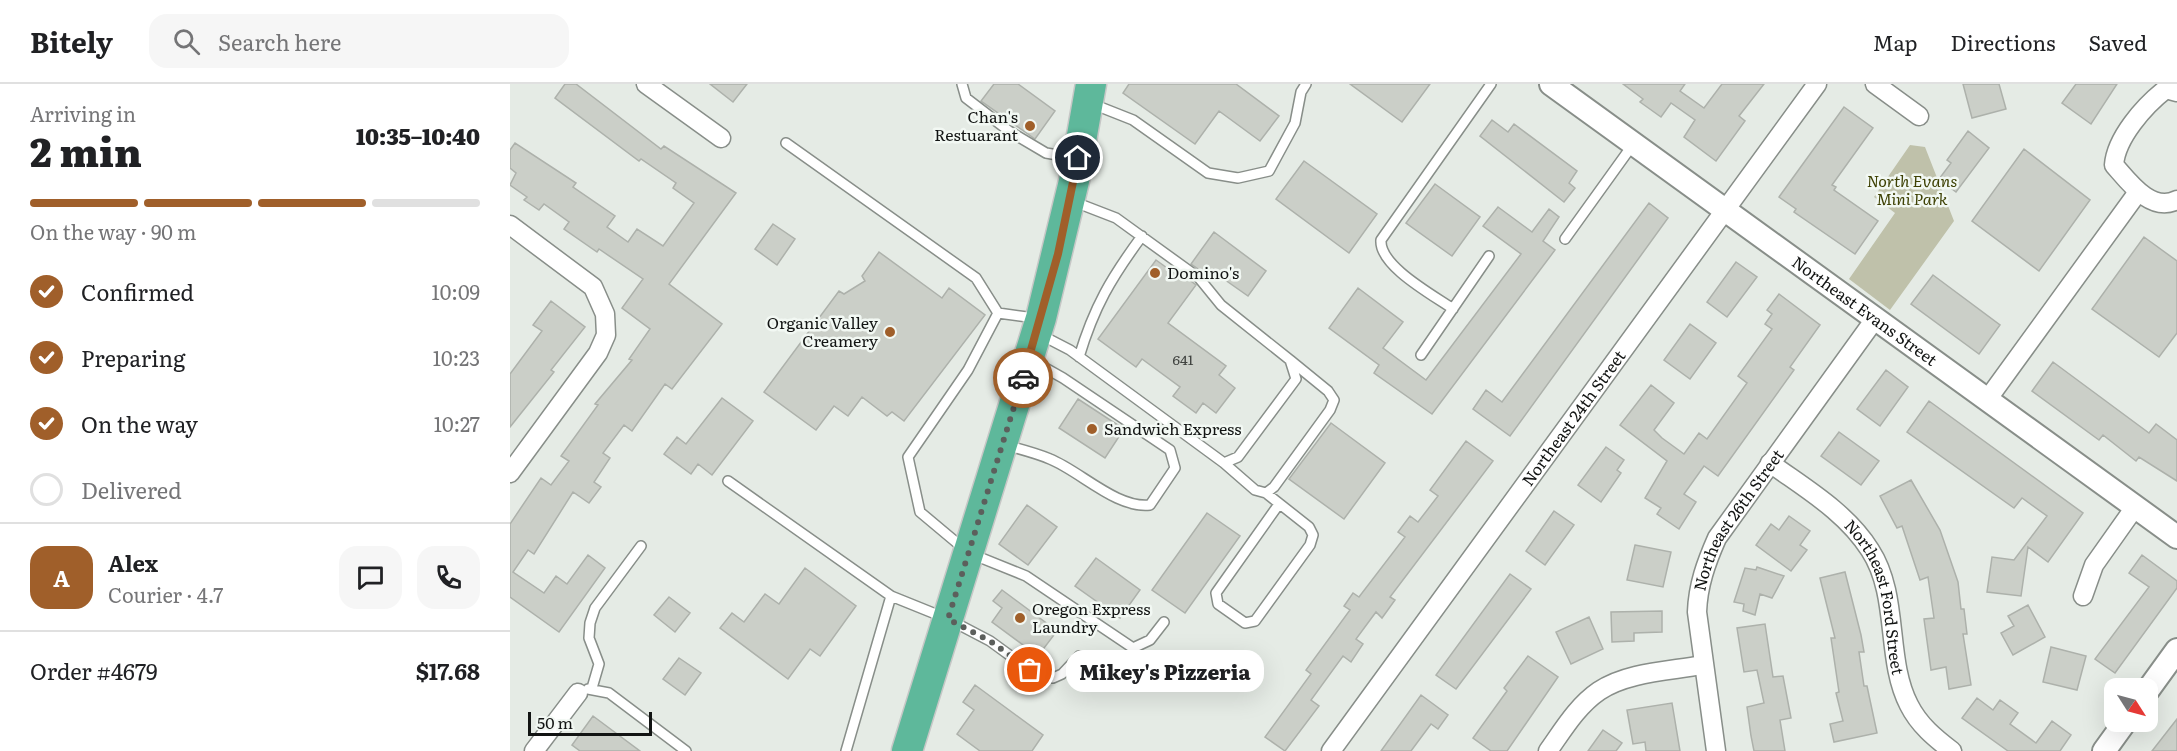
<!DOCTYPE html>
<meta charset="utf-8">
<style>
:root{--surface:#fff;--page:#f6f6f6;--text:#202124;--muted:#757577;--line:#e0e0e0;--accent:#a05f2a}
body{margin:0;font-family:Literata,serif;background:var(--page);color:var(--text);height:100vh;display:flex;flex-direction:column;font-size:22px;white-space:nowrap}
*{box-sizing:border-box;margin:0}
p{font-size:20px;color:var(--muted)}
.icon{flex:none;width:33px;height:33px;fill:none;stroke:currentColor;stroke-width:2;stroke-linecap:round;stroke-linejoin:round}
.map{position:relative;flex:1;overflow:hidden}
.side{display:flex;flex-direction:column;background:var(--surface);width:510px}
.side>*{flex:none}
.needle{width:39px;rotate:126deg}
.fabs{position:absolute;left:1594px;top:594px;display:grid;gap:12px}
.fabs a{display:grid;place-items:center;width:54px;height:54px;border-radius:12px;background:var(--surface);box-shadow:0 6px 24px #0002;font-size:30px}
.scale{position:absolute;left:18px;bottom:15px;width:124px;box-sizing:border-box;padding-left:6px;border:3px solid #121413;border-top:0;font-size:16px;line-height:21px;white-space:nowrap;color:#121413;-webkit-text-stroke:4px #f2f8f3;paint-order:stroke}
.pin{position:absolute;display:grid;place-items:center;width:51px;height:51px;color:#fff;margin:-26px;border:3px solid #fff;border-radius:50%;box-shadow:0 2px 6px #0007}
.courier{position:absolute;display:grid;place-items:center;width:60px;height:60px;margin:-30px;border:4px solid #a05f2a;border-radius:50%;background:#fff;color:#222;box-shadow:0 2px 8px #0007}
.bubble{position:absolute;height:42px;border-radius:18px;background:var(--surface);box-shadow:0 6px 24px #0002;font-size:20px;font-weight:800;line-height:42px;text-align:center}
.overview em{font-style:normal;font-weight:800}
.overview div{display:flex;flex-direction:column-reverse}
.overview{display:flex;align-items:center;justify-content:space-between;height:102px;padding:0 30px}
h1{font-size:39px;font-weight:800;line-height:45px}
.bar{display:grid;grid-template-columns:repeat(4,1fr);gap:9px 6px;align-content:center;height:72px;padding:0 30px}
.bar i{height:8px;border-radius:4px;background:var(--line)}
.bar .active{background:var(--accent)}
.bar p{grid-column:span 4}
.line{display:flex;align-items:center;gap:15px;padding:0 30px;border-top:2px solid var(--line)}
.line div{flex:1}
.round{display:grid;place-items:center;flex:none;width:63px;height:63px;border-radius:18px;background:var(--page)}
ol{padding:0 30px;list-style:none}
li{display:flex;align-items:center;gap:18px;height:66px}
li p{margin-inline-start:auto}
li .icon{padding:6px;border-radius:50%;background:var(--accent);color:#fff;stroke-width:4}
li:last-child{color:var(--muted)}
li i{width:33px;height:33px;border:3px solid var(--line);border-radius:50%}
header{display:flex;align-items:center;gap:36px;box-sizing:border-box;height:84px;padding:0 30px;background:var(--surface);border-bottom:2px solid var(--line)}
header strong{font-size:28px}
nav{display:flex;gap:33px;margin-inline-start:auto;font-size:21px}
.search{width:420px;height:54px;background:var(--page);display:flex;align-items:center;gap:15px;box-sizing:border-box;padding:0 21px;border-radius:18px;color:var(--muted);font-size:22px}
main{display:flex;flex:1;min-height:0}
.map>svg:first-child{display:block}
.green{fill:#bfc1aa}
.building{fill:#cbcfc8;stroke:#adb1ab;stroke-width:1.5}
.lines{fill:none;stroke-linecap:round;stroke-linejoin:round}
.service-casing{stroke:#888e89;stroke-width:12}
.minor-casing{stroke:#888e89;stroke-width:21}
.tertiary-casing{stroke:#888e89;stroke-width:26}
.trunk-casing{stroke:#c6c7c6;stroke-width:33}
.service{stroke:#fff;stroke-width:9}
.minor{stroke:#fff;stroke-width:18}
.tertiary{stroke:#fff;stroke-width:22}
.trunk{stroke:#5eb89b;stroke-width:30}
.done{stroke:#5c5f5c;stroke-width:6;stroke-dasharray:0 10.8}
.route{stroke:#a05f2a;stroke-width:8}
.poi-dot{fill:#a05f2a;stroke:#f2f8f3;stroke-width:2}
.labels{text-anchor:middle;stroke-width:5;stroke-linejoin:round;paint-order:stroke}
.number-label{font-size:14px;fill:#404340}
.poi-label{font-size:16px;fill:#121413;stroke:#f2f8f3;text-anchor:start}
.park-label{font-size:16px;font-style:italic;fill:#3e4104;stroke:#f2f8f3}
.street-label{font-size:16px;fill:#121413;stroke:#f2f8f3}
</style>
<header>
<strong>Bitely</strong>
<div class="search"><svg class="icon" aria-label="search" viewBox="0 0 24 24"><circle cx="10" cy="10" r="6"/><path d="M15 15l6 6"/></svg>Search here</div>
<nav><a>Map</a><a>Directions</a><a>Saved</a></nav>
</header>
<main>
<section class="side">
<div class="overview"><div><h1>2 min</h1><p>Arriving in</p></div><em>10:35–10:40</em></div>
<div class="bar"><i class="active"></i><i class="active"></i><i class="active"></i><i></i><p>On the way · 90 m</p></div>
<ol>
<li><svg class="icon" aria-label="check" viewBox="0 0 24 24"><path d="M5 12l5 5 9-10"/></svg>Confirmed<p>10:09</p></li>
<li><svg class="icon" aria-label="check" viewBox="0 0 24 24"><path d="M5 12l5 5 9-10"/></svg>Preparing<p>10:23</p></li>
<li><svg class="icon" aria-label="check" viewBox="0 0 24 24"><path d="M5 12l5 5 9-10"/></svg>On the way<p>10:27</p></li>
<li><i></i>Delivered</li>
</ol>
<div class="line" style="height:108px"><b class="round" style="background:var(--accent);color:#fff">A</b><div><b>Alex</b><p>Courier · 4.7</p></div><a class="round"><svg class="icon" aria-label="chat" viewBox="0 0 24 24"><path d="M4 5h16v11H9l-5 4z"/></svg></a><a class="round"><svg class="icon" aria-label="phone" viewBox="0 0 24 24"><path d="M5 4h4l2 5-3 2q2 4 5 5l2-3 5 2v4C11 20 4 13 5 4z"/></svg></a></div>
<div class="line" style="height:78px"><div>Order #4679</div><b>$17.68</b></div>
</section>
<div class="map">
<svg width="1667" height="667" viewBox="0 0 1667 667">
<rect width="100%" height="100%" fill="#e5ebe5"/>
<path class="green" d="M1400 61 1415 63 1444 137 1380 226 1339 195 1385 129 1364 113Z"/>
<path class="building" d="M55 0H66L151 65 154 62 226 109 159 200 212 240 162 305 155 300 122 347 114 341 93 369 100 374 84 398 91 403 79 419 63 408 24 470 18 466 3 488 34 509 46 492 57 500 78 471 95 484 49 548 0 513V440L31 394 41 401 59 377 51 372 88 321 85 320 122 276 119 275 140 245 112 224 133 195 89 165 87 168 54 145 59 138 34 120 29 126 14 116 17 113 0 101 6 89 0 84V66L5 59 66 99 63 103 105 132 97 143 118 158 127 145 153 162 184 119 163 104 166 99 131 75 129 77 45 14Z
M200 0H237L223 18Z
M484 0H508L545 27 525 55 471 17Z
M619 0H726L769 32 750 57 709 27 685 60 613 9Z
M840 0H920L892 38Z
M1113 0H1175L1170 7 1194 24 1212 0H1254L1229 32 1235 37 1206 77 1174 53 1185 36 1161 19 1151 33 1130 18 1133 15Z
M1453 0H1489L1496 25 1462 34Z
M1566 0H1607L1581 40 1552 19Z
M1334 23 1363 44 1322 101 1326 103 1324 106 1368 137 1345 170 1284 128 1286 125 1269 113Z
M982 36 998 48 1004 40 1067 87 1059 99 1065 104 1054 118 970 52Z
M1458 47 1479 64 1446 108 1429 95 1441 79 1437 76Z
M1514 65 1580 116 1529 187 1462 137Z
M794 77 867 130 839 169 766 115Z
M925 100 970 133 942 172 896 139Z
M1139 119 1158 134 1000 352 963 325 976 306 992 318Z
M988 123 1022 148 1039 125 1049 133 1033 157 1045 166 922 330 864 289 869 281 819 244 848 204 893 238 873 264 916 296 1011 170 973 142Z
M263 140 285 155 267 181 245 165Z
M704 148 756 187 738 212 698 184 694 189 681 180Z
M1634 153 1667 177V249L1649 273 1582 225Z
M369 168 432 214 439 204 475 231 394 337 382 328 377 332 352 313 338 332 324 322 306 346 254 308 329 207 334 210 355 197 352 192Z
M646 176 671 194 673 191 686 201 658 239 716 282 709 291 725 304 706 329 693 319 686 329 663 312 670 303 632 275 626 283 588 255Z
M1226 178 1247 193 1217 233 1197 218Z
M1423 191 1490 241 1469 270 1401 220Z
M1269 210 1310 241 1280 283 1284 286 1208 392 1194 382 1174 410 1186 418 1169 445 1147 430 1151 424 1135 414 1157 377 1110 341 1141 301 1164 319 1144 346 1152 354 1174 370 1189 349 1197 355 1237 299 1228 292 1262 245 1255 240 1262 230 1257 226Z
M41 217 75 243 41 286 44 288 0 343V290L32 247 23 241Z
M1180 240 1206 259 1180 295 1154 276Z
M1543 278 1639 349 1646 340 1667 356V397L1629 373 1626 377 1593 351 1589 356 1522 307Z
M1376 286 1398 303 1370 342 1347 325Z
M212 314 243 337 202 391 188 380 181 390 154 370 167 353 176 360Z
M568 315 614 345 595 374 549 344Z
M1419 317 1573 429 1538 478 1518 463 1511 512 1477 508 1482 473 1504 476 1537 432 1512 414 1504 424 1397 348Z
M821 339 875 379 834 435 779 395Z
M1329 348 1369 377 1351 401 1311 372Z
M956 357 983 377 880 513 885 516 872 534 866 528 846 555 853 560 841 578 833 572 801 616 809 622 775 667 755 653 801 590 796 586 840 526 834 522 843 509 849 513 895 453 888 448 900 432 908 438 928 412 920 406Z
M1096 363 1114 376 1107 386 1111 389 1091 418 1068 401Z
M1401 396 1430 446 1448 498 1451 525H1454L1457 550H1453L1461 601 1439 605 1436 583 1421 586 1414 535 1424 534 1418 493 1410 496 1392 442 1387 444 1370 412Z
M517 421 547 443 518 481 489 460Z
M1044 427 1064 441 1035 481 1016 467Z
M697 429 730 452 675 529 642 506Z
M1279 432 1300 447 1290 461 1297 466 1281 487 1246 461 1261 440 1269 446Z
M1125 461 1161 468 1153 503 1117 496Z
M1632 471 1667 497V504L1605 589 1585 575 1639 503 1619 489Z
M586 474 630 506 610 534 565 502Z
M1247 483 1274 492 1262 514 1250 510 1245 531 1233 527 1234 520 1224 518 1235 484 1246 486Z
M295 484 346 522 310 572 300 565 278 595 210 544 222 529 234 538 255 510 269 520Z
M1335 488 1351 551 1354 568H1349L1354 602H1357L1367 649 1324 658 1320 640 1333 637 1326 609 1329 608 1321 554H1325L1310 494Z
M1000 490 1021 505 946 605 926 591Z
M492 506 547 547 528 572 482 538 492 524 483 517Z
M159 513 180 529 165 548 144 531Z
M1518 521 1535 553 1503 571 1491 549 1504 542 1498 532Z
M1152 527V548L1124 549V557L1102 558 1101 528Z
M1079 533 1093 565 1061 580 1046 548Z
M1255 540 1263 593 1273 592 1281 634 1270 636 1275 667H1244L1241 652 1237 623 1254 619 1247 586 1234 588 1227 544Z
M1541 563 1576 572 1567 606 1533 598Z
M1018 572 1048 593 997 667H981L963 654 997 607 994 604Z
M169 574 191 589 175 611 153 595Z
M465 601 533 651 522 667H470L447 650 464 626 453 618Z
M911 611 938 631 928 645 921 640 901 667H871Z
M1467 614 1483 626 1490 616 1508 629 1500 640 1526 659 1542 637 1561 651 1550 667H1498L1452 634Z
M1162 619 1170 667H1136L1135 658 1123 660 1117 626Z
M83 632 130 667H70L62 661Z
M1667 635V667H1642Z
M1093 646 1112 659 1106 667H1078Z"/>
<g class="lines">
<defs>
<path id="service" d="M452 0 456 14 499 47 536 69 565 74
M580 19 623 36 698 89 728 94 759 87 785 39 791 8 796 0
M276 59 466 194 488 229
M1055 155 1124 59
M943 225C923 211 869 182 871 156L981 0
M525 234 488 229 458 286 398 373 410 428 459 469 516 492 623 564 640 556 654 538
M531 251 560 266 714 379 728 373 786 295 780 276 711 221 689 194 606 134 562 117
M911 271 979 172
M569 273C584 223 601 194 632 152
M495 361C510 365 526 369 540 375 570 387 607 425 640 421L665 384 660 366 553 294 521 276
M714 379 745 406 756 409 764 403 820 326 824 316 818 307 780 276
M218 397 381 512 438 535 480 557 528 592 543 594 552 590 569 572
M756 409 799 443 803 451 800 461 745 537 735 539 708 520 706 509 769 420
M82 604 89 580 79 554 80 539 85 524 131 462
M78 605 99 609 176 667
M336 667 381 512"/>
<g id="minor">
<path d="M136 0 211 54"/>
<path d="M1365 0 1409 32"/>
<path d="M1667 8 1656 5C1634 22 1606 54 1604 81 1619 98 1641 129 1667 116"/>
<path d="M0 141 83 203 95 230 96 251 88 269 0 389"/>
<path d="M1477 316 1628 108"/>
<path id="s1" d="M1260 379C1296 405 1336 428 1360 466 1390 512 1375 575 1399 621 1409 641 1425 654 1442 667"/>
<path d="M1573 512 1584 481 1625 423"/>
<path d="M24 667 68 609"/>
<path id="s2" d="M821 667 1307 0"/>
<path d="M1038 667C1053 646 1067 622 1089 607 1117 588 1160 587 1192 581"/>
<path id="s3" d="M1206 667 1187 528C1188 501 1196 479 1207 454L1365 235"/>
</g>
<g id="tertiary">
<path id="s4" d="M1041 0 1667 453"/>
<path d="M1638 606 1667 566"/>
<path d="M1594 667 1615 638"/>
</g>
<path id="trunk" d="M397 667 531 234 564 97 581 0"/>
</defs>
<use href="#service" class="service-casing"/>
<use href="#minor" class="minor-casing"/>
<use href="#tertiary" class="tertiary-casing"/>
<use href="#trunk" class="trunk-casing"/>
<use href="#service" class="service"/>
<use href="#minor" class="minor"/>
<use href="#tertiary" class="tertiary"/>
<use href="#trunk" class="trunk"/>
</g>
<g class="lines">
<path class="done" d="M513 294 438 535 480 557 520 586"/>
<path class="route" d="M513 294 548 170 568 74"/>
</g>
<g class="poi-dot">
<circle cx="520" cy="42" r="6"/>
<circle cx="645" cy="189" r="6"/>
<circle cx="380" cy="248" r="6"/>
<circle cx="582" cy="345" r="6"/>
<circle cx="510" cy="534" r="6"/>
</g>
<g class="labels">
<g class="number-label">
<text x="673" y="281">641</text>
</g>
<g class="poi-label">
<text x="508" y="39" text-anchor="end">Chan's<tspan x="508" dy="18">Restuarant</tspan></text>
<text x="657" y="195">Domino's</text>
<text x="368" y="245" text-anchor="end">Organic Valley<tspan x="368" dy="18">Creamery</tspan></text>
<text x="594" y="351">Sandwich Express</text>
<text x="522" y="531">Oregon Express<tspan x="522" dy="18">Laundry</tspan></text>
</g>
<g class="park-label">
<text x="1402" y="103">North Evans<tspan x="1402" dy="18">Mini Park</tspan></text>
</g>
<g class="street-label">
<text dy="6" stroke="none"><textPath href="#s4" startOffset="387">Northeast Evans Street</textPath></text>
<text dy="6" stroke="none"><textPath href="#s2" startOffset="412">Northeast 24th Street</textPath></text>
<text dy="6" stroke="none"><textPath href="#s3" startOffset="243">Northeast 26th Street</textPath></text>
<text dy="6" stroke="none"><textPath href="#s1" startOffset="180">Northeast Ford Street</textPath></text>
</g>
</g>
</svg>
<div class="fabs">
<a><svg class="needle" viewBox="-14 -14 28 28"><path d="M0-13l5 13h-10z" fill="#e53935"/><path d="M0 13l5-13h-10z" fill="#757577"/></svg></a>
</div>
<div class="scale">50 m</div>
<div class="pin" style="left:520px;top:586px;background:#ea580c"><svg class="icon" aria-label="bag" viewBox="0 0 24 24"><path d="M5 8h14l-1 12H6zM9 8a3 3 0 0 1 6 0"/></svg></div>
<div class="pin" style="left:568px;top:74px;background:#1f2937"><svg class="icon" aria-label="home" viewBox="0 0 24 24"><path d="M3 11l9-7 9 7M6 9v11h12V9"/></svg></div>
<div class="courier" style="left:513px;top:294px"><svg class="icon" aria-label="car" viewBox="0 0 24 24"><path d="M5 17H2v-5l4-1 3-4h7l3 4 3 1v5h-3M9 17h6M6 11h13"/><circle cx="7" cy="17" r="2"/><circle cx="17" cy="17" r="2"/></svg></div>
<div class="bubble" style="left:556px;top:566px;width:198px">Mikey's Pizzeria</div>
</div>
</main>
